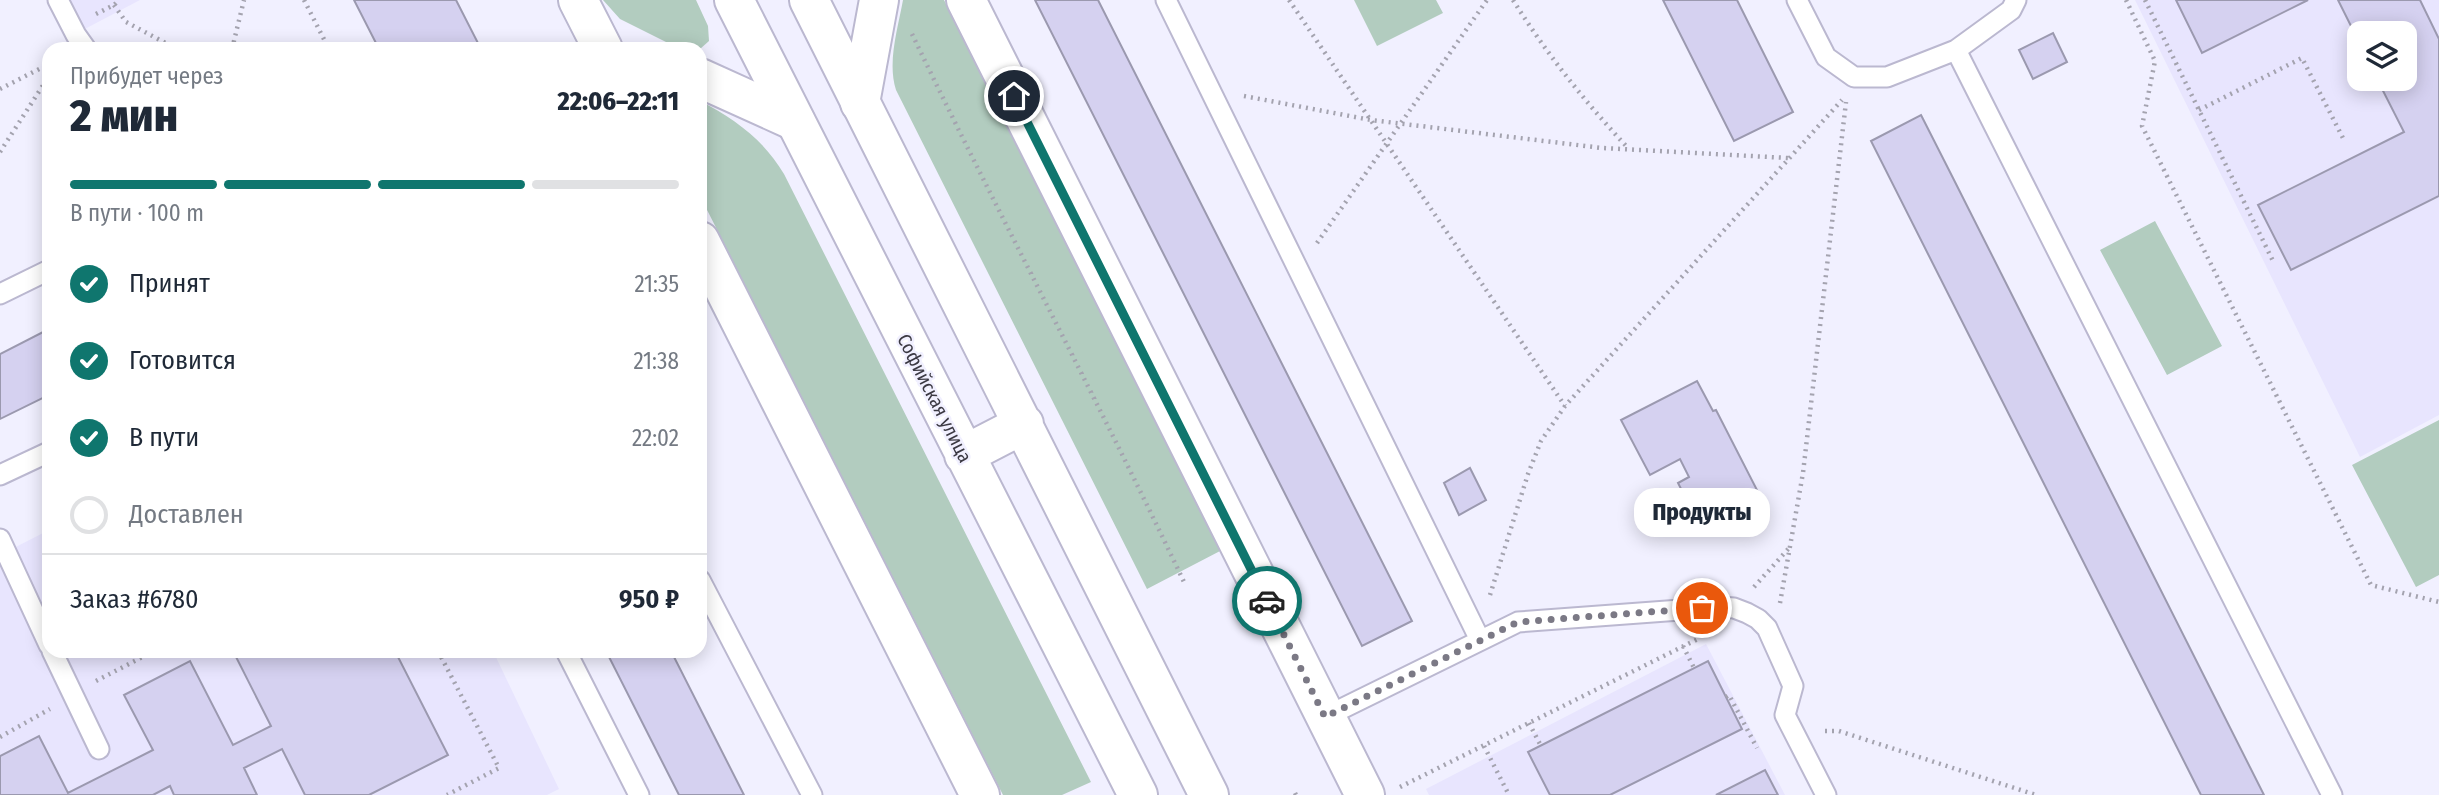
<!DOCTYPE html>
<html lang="ru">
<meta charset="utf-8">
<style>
:root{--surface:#fff;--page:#f6f6f7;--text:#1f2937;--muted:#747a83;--line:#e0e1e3;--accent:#0f766e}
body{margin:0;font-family:"Fira Sans Condensed",sans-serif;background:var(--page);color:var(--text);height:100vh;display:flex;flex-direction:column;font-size:26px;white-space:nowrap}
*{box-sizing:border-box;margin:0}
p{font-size:23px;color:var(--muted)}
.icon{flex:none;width:38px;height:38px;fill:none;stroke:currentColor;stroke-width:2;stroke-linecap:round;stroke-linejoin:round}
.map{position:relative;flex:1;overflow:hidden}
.side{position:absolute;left:42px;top:42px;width:665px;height:616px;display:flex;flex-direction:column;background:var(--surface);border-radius:21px;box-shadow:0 4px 18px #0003}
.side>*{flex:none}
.buttons{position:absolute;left:2347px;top:21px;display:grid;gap:14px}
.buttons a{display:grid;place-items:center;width:70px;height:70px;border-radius:14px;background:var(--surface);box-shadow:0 4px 18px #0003;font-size:35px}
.pin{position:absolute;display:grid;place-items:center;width:60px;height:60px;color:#fff;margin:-30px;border:4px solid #fff;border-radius:50%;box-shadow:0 2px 7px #0007}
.courier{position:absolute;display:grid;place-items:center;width:70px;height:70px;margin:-35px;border:5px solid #0f766e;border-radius:50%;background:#fff;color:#222;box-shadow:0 2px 9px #0007}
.bubble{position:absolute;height:49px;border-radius:21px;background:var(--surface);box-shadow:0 4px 18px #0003;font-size:23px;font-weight:800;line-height:49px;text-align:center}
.overview em{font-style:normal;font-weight:800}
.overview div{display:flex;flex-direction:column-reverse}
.overview{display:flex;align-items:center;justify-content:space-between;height:119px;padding:0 28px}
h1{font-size:46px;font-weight:800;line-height:52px}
.bar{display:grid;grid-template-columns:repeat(4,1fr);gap:10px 7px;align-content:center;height:84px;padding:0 28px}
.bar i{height:9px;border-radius:5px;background:var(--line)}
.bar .on{background:var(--accent)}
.bar p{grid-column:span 4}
.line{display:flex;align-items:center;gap:18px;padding:0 28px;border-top:2px solid var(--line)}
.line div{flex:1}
ol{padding:0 28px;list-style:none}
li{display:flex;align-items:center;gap:21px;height:77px}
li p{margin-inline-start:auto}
li .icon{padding:7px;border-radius:50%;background:var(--accent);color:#fff;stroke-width:4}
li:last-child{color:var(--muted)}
li i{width:38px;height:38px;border:4px solid var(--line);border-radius:50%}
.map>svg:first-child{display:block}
.built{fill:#e8e5fe;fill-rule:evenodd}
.green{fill:#b2ccbf}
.building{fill:#d5d1f0;stroke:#9b99af;stroke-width:2}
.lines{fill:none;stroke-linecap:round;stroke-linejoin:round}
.lane-casing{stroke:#bbb8d0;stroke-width:23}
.street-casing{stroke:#bbb8d0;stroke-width:42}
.primary-casing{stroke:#bbb8d0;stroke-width:42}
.path{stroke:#a4a3af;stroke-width:4.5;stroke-dasharray:2 5;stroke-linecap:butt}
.lane{stroke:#fff;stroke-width:19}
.street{stroke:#fff;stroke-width:38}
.primary{stroke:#fff;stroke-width:38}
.done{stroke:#7b7985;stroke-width:7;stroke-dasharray:0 12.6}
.route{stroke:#0f766e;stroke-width:9}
.labels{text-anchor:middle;stroke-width:5;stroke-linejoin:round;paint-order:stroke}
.street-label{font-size:19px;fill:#3b3943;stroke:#f1f0ff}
</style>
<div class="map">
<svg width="2439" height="795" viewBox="0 0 2439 795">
<rect width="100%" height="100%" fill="#f1f0ff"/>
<path class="built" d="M65 0H140L81 31Z
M2135 0H2439V415L2360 457ZM2359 33H2404V79H2359Z
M49 530V651H493L559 789 547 795H0V555Z
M1706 644 1785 795H1429L1426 789Z"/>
<path class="green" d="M603 0H696L708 26 709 41 700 49 678 48 620 19Z
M903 0H944L1222 550 1147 589 896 90C887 62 898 28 903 0Z
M1354 0H1436L1443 13 1377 46Z
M700 101C735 119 764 140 784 174L1091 782 1062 795H1003L700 196Z
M2155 221 2222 346 2167 375 2100 250Z
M2439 420V575L2416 587 2352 465Z"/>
<path class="building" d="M354 0H456L481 49H379Z
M1035 0H1098L1412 621 1362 646Z
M1663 0H1737L1793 112 1734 141Z
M2176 0H2308L2202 53Z
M2338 0H2420L2439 39V196L2291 270 2258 205 2404 132 2377 79H2404V33H2359V42Z
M2053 33 2067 62 2033 79 2019 50Z
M1921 115 1953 178 2264 795H2201L1871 141Z
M49 329V395L0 419V354Z
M1697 381 1713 411 1716 410 1758 492 1698 522 1678 483 1689 477 1680 459 1650 475 1621 420Z
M1470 468 1486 500 1459 515 1444 483Z
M233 651H395L448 755 369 795H305L282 749 244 768 257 795H174L170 786 153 795H0V756L39 736 68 793 153 750 124 695 190 661 233 745 271 726Z
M606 651H671L744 795H679Z
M1708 661 1742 729 1610 795H1550L1528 752Z
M1765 770 1778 795H1716Z"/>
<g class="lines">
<defs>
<path id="lane" d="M58 0 76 35 86 49
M1166 0 1480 640
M1797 0 1826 57 1854 77H1887L1956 50 2011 10 2016 0
M1956 50 2332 795
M0 294 49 270
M0 475 49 452
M0 539 49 645
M700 580 812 795
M52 651 99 749
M566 651 639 795
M1325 717 1518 622 1721 607 1734 608 1747 613 1758 619 1767 628 1793 686 1785 715 1826 795"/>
<path id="street" d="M578 0 603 49
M966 0 1365 795
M700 78 795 121
M860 103 879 0
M700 241 980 795"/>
<path id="primary" d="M734 0 1138 795
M809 0 1209 795
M964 455 1024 424"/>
</defs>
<use href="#lane" class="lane-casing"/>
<use href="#street" class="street-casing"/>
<use href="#primary" class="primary-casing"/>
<path class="path" d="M304 0 329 49
M1289 0 1565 406
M1513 0C1546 53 1585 102 1628 148
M2126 0 2155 61 2142 126 2371 585 2439 602
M2145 0 2274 263
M114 5 126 22 177 49
M96 14 114 5 119 0
M912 34C1000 218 1097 398 1184 582
M232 49 244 0
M0 89 49 64
M1244 96 1371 120 1602 148 1788 158
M2199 110 2302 58 2345 142
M0 152 49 76
M1317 243 1487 0
M1754 587 1790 547
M1490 595 1528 474 1541 441 1565 406 1842 100
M1780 603 1803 473 1846 102
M1683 646 1694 668
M438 651 499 768 447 795
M96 681 154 651
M1726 697 1729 695 1757 748
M1529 723 1541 746
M1825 731H1839L2036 795
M0 737 50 709
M1484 746 1509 795
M1400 787 1698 639
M1295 793 1296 795"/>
<use href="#lane" class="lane"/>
<use href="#street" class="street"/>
<use href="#primary" class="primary"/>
</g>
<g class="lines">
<path class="done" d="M1267 601 1325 717 1518 622 1702 608"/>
<path class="route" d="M1014 96 1267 601"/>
</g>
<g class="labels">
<g class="street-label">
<text transform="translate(935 398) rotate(63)" y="7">Софийская улица</text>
</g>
</g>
</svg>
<div class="buttons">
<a><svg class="icon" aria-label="layers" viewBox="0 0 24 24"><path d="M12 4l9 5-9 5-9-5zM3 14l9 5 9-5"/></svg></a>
</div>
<div class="pin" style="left:1702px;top:608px;background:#ea580c"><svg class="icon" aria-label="bag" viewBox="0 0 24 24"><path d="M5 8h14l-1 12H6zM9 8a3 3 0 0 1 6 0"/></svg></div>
<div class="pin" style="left:1014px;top:96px;background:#1f2937"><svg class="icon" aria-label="home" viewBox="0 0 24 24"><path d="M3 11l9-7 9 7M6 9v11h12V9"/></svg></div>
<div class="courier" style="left:1267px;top:601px"><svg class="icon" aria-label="car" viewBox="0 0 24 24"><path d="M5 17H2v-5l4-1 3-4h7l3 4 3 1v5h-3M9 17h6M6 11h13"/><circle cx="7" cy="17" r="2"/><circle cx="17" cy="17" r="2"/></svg></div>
<div class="bubble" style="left:1634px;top:488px;width:136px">Продукты</div>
<section class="side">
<div class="overview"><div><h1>2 мин</h1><p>Прибудет через</p></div><em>22:06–22:11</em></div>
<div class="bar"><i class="on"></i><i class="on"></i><i class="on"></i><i></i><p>В пути · 100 m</p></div>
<ol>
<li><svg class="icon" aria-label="check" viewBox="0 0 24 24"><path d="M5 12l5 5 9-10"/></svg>Принят<p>21:35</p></li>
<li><svg class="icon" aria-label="check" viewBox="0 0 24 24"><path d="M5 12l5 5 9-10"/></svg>Готовится<p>21:38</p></li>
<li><svg class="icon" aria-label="check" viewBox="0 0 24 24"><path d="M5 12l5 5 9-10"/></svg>В пути<p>22:02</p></li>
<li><i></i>Доставлен</li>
</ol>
<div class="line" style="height:91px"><div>Заказ #6780</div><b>950 ₽</b></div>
</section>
</div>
